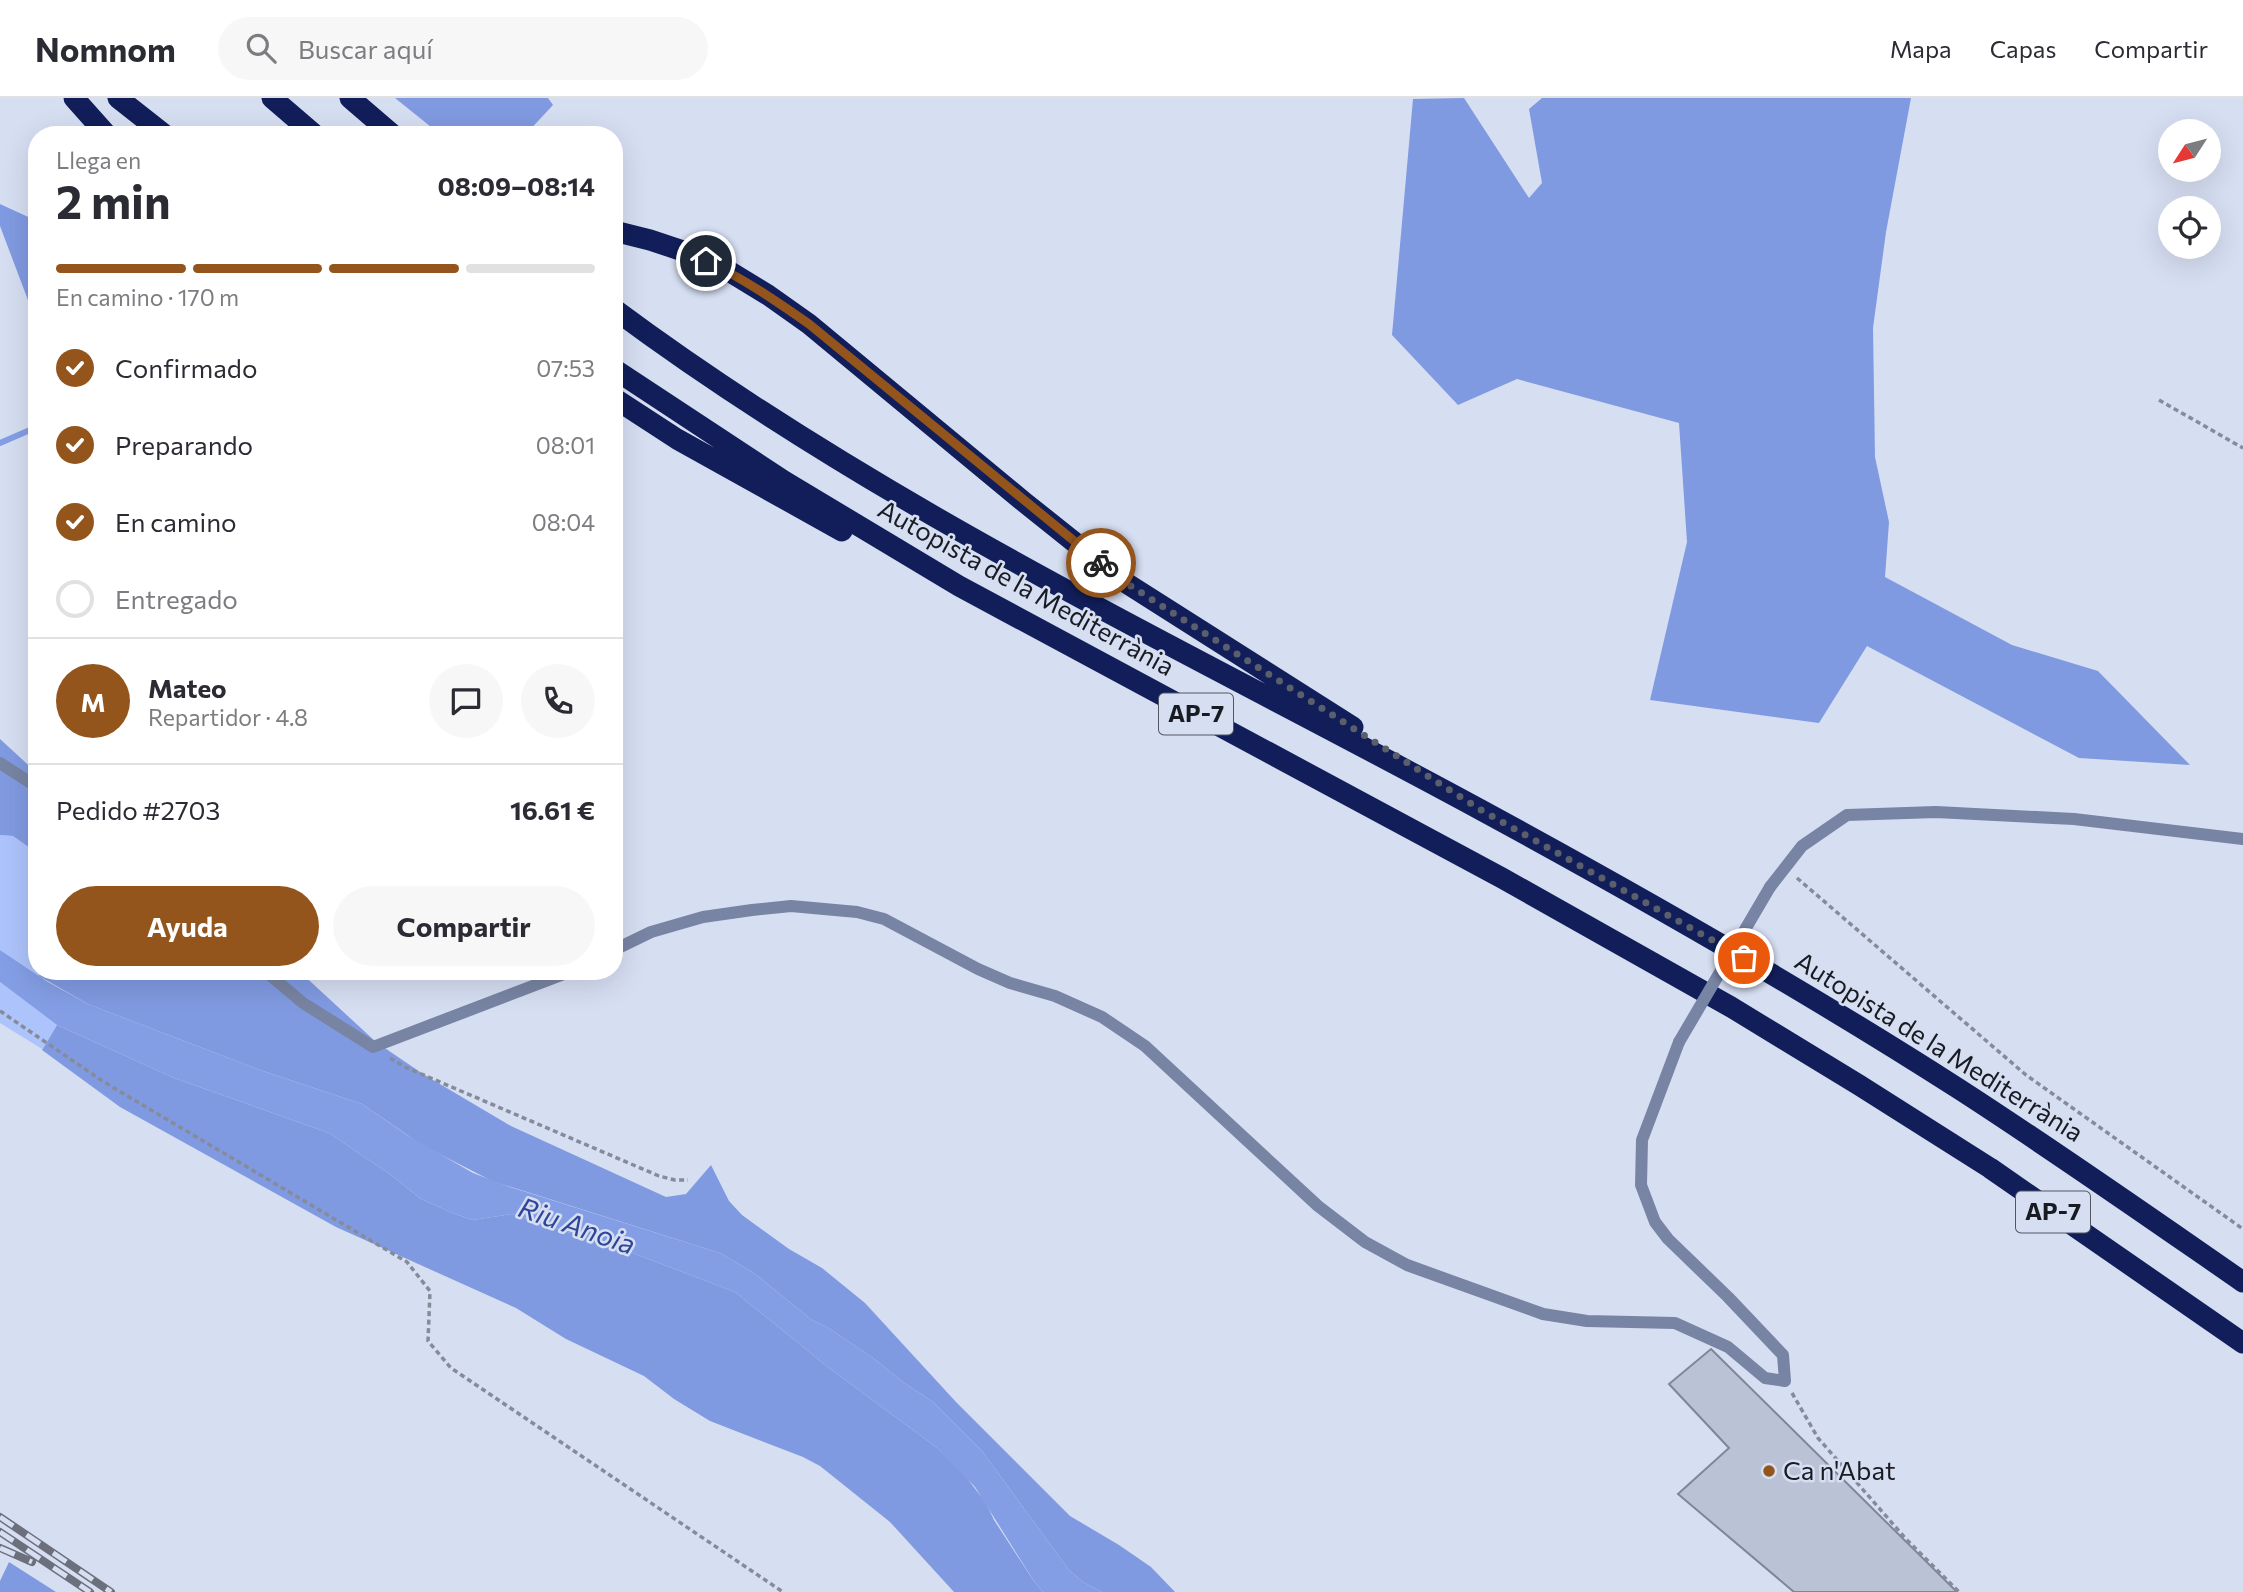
<!DOCTYPE html>
<html lang="es">
<meta charset="utf-8">
<style>
:root{--surface:#fff;--page:#f7f7f7;--text:#2b2b33;--muted:#7c7c81;--line:#e1e1e2;--accent:#93551b}
body{margin:0;font-family:Commissioner,sans-serif;background:var(--page);color:var(--text);height:100vh;display:flex;flex-direction:column;font-size:26px;white-space:nowrap}
*{box-sizing:border-box;margin:0}
p{font-size:23px;color:var(--muted)}
.icon{flex:none;width:38px;height:38px;fill:none;stroke:currentColor;stroke-width:2;stroke-linecap:round;stroke-linejoin:round}
.map{position:relative;flex:1;overflow:hidden}
.panel{position:absolute;left:28px;top:28px;width:595px;height:854px;display:flex;flex-direction:column;background:var(--surface);border-radius:28px;box-shadow:0 7px 28px #0002}
.panel>*{flex:none}
.needle{width:46px;rotate:234deg}
.tools{position:absolute;left:2158px;top:21px;display:grid;gap:14px}
.tools a{display:grid;place-items:center;width:63px;height:63px;border-radius:50%;background:var(--surface);box-shadow:0 7px 28px #0002;font-size:35px}
.pin{position:absolute;display:grid;place-items:center;width:60px;height:60px;color:#fff;margin:-30px;border:4px solid #fff;border-radius:50%;box-shadow:0 2px 7px #0007}
.courier{position:absolute;display:grid;place-items:center;width:70px;height:70px;margin:-35px;border:5px solid #93551b;border-radius:50%;background:#fff;color:#222;box-shadow:0 2px 9px #0007}
.summary em{font-style:normal;font-weight:700}
.summary div{display:flex;flex-direction:column-reverse}
.summary{display:flex;align-items:center;justify-content:space-between;height:119px;padding:0 28px}
h1{font-size:46px;font-weight:700;line-height:52px}
.bar{display:grid;grid-template-columns:repeat(4,1fr);gap:10px 7px;align-content:center;height:84px;padding:0 28px}
.bar i{height:9px;border-radius:5px;background:var(--line)}
.bar .current{background:var(--accent)}
.bar p{grid-column:span 4}
.line{display:flex;align-items:center;gap:18px;padding:0 28px;border-top:2px solid var(--line)}
.line div{flex:1}
.round{display:grid;place-items:center;flex:none;width:74px;height:74px;border-radius:37px;background:var(--page)}
ol{padding:0 28px;list-style:none}
li{display:flex;align-items:center;gap:21px;height:77px}
li p{margin-inline-start:auto}
li .icon{padding:7px;border-radius:50%;background:var(--accent);color:#fff;stroke-width:4}
li:last-child{color:var(--muted)}
li i{width:38px;height:38px;border:4px solid var(--line);border-radius:50%}
.cta{display:flex;gap:14px;margin-top:auto;padding:14px 28px}
.cta a{flex:1;height:80px;border-radius:42px;background:var(--accent);color:#fff;font-size:28px;font-weight:700;line-height:80px;text-align:center}
.cta a+a{background:var(--page);color:var(--text)}
header{display:flex;align-items:center;gap:42px;box-sizing:border-box;height:98px;padding:0 35px;background:var(--surface);border-bottom:2px solid var(--line)}
header strong{font-size:33px}
nav{display:flex;gap:38px;margin-inline-start:auto;font-size:24px}
.search{width:490px;height:63px;background:var(--page);display:flex;align-items:center;gap:18px;box-sizing:border-box;padding:0 24px;border-radius:38px;color:var(--muted);font-size:26px}
.map>svg:first-child{display:block}
.green{fill:#adc3fb}
.forest{fill:#809ae1}
.water{fill:#849ee5}
.lines{fill:none;stroke-linecap:round;stroke-linejoin:round}
.stream{stroke:#849ee5;stroke-width:6}
.building{fill:#bac2d6;stroke:#7f8698;stroke-width:2}
.path{stroke:#858b99;stroke-width:3.5;stroke-dasharray:5 3.5;stroke-linecap:butt}
.service{stroke:#7884a3;stroke-width:12}
.motorway{stroke:#111e5a;stroke-width:21}
.rail-casing{stroke:#6c707d;stroke-width:8}
.rail{stroke:#d6def2;stroke-width:5;stroke-dasharray:16;stroke-linecap:butt}
.service-bridge{stroke:#7884a3;stroke-width:12}
.done{stroke:#5b5f6b;stroke-width:7;stroke-dasharray:0 12.6}
.route{stroke:#93551b;stroke-width:9}
.poi-dot{fill:#93551b;stroke:#d6def2;stroke-width:2.5}
.labels{text-anchor:middle;stroke-width:5;stroke-linejoin:round;paint-order:stroke}
.shield{fill:#d6def2;stroke:#525661;stroke-width:2}
.shield-label{font-size:24px;font-weight:bold;fill:#191b23}
.street-label{font-size:26px;fill:#191b23;stroke:#d6def2}
.poi-label{font-size:26px;fill:#191b23;stroke:#d6def2;text-anchor:start}
.water-label{font-size:28px;font-style:italic;fill:#2e4598;stroke:#d6def2}
</style>
<header>
<strong>Nomnom</strong>
<div class="search"><svg class="icon" aria-label="search" viewBox="0 0 24 24"><circle cx="10" cy="10" r="6"/><path d="M15 15l6 6"/></svg>Buscar aquí</div>
<nav><a>Mapa</a><a>Capas</a><a>Compartir</a></nav>
</header>
<div class="map">
<svg width="2243" height="1494" viewBox="0 0 2243 1494">
<rect width="100%" height="100%" fill="#d6def2"/>
<path class="green" d="M0 737 13 738 37 755V873H41L39 878 0 852Z
M0 884 57 927 42 951 0 925Z"/>
<path class="forest" d="M395 0H548L553 7 525 37H441Z
M1464 0 1529 100 1542 85 1529 11 1542 0H1911L1886 134 1873 230 1875 359 1889 424 1885 479 2012 547 2098 573 2190 667 2079 660 1867 548 1819 625 1650 602 1687 444 1679 325 1517 281 1458 307 1392 237 1413 1Z
M0 106 37 123V226L0 128Z
M0 641 37 675V755L13 738 0 737Z
M41 873H299L376 944 423 976 511 1028 666 1099 686 1096 711 1067 729 1103 742 1117 789 1151 822 1170 865 1205 956 1304 1070 1418 1119 1447 1151 1469 1175 1494H1102L1083 1484 1069 1472 982 1353 933 1304 903 1284 873 1260 827 1229 812 1222 754 1175 720 1155 492 1083 422 1047 362 1006 257 971 88 906 39 878Z
M57 927 174 980 329 1035 391 1077 421 1101 455 1116 473 1122 511 1116 630 1154 735 1194 829 1270 936 1349 963 1375 986 1405 994 1422 1035 1485 1043 1494H954L890 1424 820 1368 803 1359 710 1323 674 1301 644 1278 566 1241 516 1210 336 1129 120 1009 42 952Z
M9 1464 56 1494H0V1483Z"/>
<path class="water" d="M0 852 48 884 88 906 257 971 362 1006 407 1037 473 1075 510 1089 720 1155 754 1175 812 1222 827 1229 873 1260 903 1284 933 1304 982 1353 1069 1472 1083 1484 1102 1494H1043L1035 1485 975 1389 936 1349 829 1270 735 1194 630 1154 511 1116 473 1122 455 1116 421 1101 391 1077 329 1035 174 980 57 927 0 884Z"/>
<g class="lines">
<path class="stream" d="M0 345 37 329"/>
</g>
<path class="building" d="M1711 1251 1957 1494H1794L1678 1396 1729 1350 1669 1286Z"/>
<g class="lines">
<path class="path" d="M2159 302 2243 350
M1797 780 2026 977 2243 1131
M0 913 104 984 407 1164 430 1193 428 1243 451 1270 783 1494
M390 960 405 969 659 1078 675 1082H688
M1792 1295 1818 1340 1906 1441 1959 1494"/>
<path class="service" d="M0 665 37 689
M1770 789 1802 748 1847 717 1936 714 2074 721 2243 741
M614 852 651 834 703 819 752 812 791 808 857 814 884 821 978 871 1010 885 1055 898 1102 919 1145 948 1318 1108 1365 1144 1407 1167 1543 1216 1587 1223 1675 1225 1728 1249 1765 1280 1785 1283 1783 1257 1728 1199 1668 1141 1655 1124 1641 1087 1642 1042 1679 944
M265 873 303 905 373 949 572 873"/>
<path class="motorway" d="M74 0 107 37
M118 0 165 37
M272 0 315 37
M350 0 393 37
M614 133 650 142 686 154 727 172 768 197 809 226 1024 404 1123 483 1353 629
M614 211C883 411 1188 553 1481 712 1643 800 1803 891 1959 991 2055 1053 2149 1119 2243 1184
M614 271 784 383 959 488 1502 780 1731 909 1859 987 1990 1070 2243 1245
M614 300 677 341 842 433"/>
<defs>
<path id="rail" d="M0 1419 111 1494
M0 1434 90 1494
M0 1450 32 1464"/>
</defs>
<use href="#rail" class="rail-casing"/>
<use href="#rail" class="rail"/>
<path class="service-bridge" d="M1679 944 1770 789"/>
</g>
<g class="lines">
<path class="done" d="M1101 465 1123 483 1481 712 1744 860"/>
<path class="route" d="M706 163C743 180 776 203 809 226L1101 465"/>
</g>
<circle class="poi-dot" cx="1769" cy="1373" r="7"/>
<g class="labels">
<g class="shield">
<rect x="1159" y="595.5" width="74" height="41" rx="5"/>
<rect x="2016" y="1093.5" width="74" height="41" rx="5"/>
</g>
<g class="shield-label">
<text x="1196" y="624">AP-7</text>
<text x="2053" y="1122">AP-7</text>
</g>
<g class="street-label">
<text transform="translate(1026 490) rotate(29)" y="9">Autopista de la Mediterrània</text>
<text transform="translate(1939 949) rotate(32)" y="9">Autopista de la Mediterrània</text>
</g>
<g class="poi-label">
<text x="1783" y="1382">Ca n'Abat</text>
</g>
<g class="water-label">
<text transform="translate(577 1128) rotate(19)" y="10">Riu Anoia</text>
</g>
</g>
</svg>
<div class="tools">
<a><svg class="needle" viewBox="-14 -14 28 28"><path d="M0-13l5 13h-10z" fill="#e53935"/><path d="M0 13l5-13h-10z" fill="#7c7c81"/></svg></a>
<a><svg class="icon" aria-label="locate" viewBox="0 0 24 24"><circle cx="12" cy="12" r="6"/><path d="M12 2v4M12 18v4M2 12h4M18 12h4"/></svg></a>
</div>
<div class="pin" style="left:1744px;top:860px;background:#ea580c"><svg class="icon" aria-label="bag" viewBox="0 0 24 24"><path d="M5 8h14l-1 12H6zM9 8a3 3 0 0 1 6 0"/></svg></div>
<div class="pin" style="left:706px;top:163px;background:#1f2937"><svg class="icon" aria-label="home" viewBox="0 0 24 24"><path d="M3 11l9-7 9 7M6 9v11h12V9"/></svg></div>
<div class="courier" style="left:1101px;top:465px"><svg class="icon" aria-label="bike" viewBox="0 0 24 24"><circle cx="6" cy="16" r="4"/><circle cx="18" cy="16" r="4"/><path d="M6 16l4-8h5l3 8M10 8l3 8H6M13 5h3"/></svg></div>
<section class="panel">
<div class="summary"><div><h1>2 min</h1><p>Llega en</p></div><em>08:09–08:14</em></div>
<div class="bar"><i class="current"></i><i class="current"></i><i class="current"></i><i></i><p>En camino · 170 m</p></div>
<ol>
<li><svg class="icon" aria-label="check" viewBox="0 0 24 24"><path d="M5 12l5 5 9-10"/></svg>Confirmado<p>07:53</p></li>
<li><svg class="icon" aria-label="check" viewBox="0 0 24 24"><path d="M5 12l5 5 9-10"/></svg>Preparando<p>08:01</p></li>
<li><svg class="icon" aria-label="check" viewBox="0 0 24 24"><path d="M5 12l5 5 9-10"/></svg>En camino<p>08:04</p></li>
<li><i></i>Entregado</li>
</ol>
<div class="line" style="height:126px"><b class="round" style="background:var(--accent);color:#fff">M</b><div><b>Mateo</b><p>Repartidor · 4.8</p></div><a class="round"><svg class="icon" aria-label="chat" viewBox="0 0 24 24"><path d="M4 5h16v11H9l-5 4z"/></svg></a><a class="round"><svg class="icon" aria-label="phone" viewBox="0 0 24 24"><path d="M5 4h4l2 5-3 2q2 4 5 5l2-3 5 2v4C11 20 4 13 5 4z"/></svg></a></div>
<div class="line" style="height:91px"><div>Pedido #2703</div><b>16.61 €</b></div>
<div class="cta"><a>Ayuda</a><a>Compartir</a></div>
</section>
</div>
